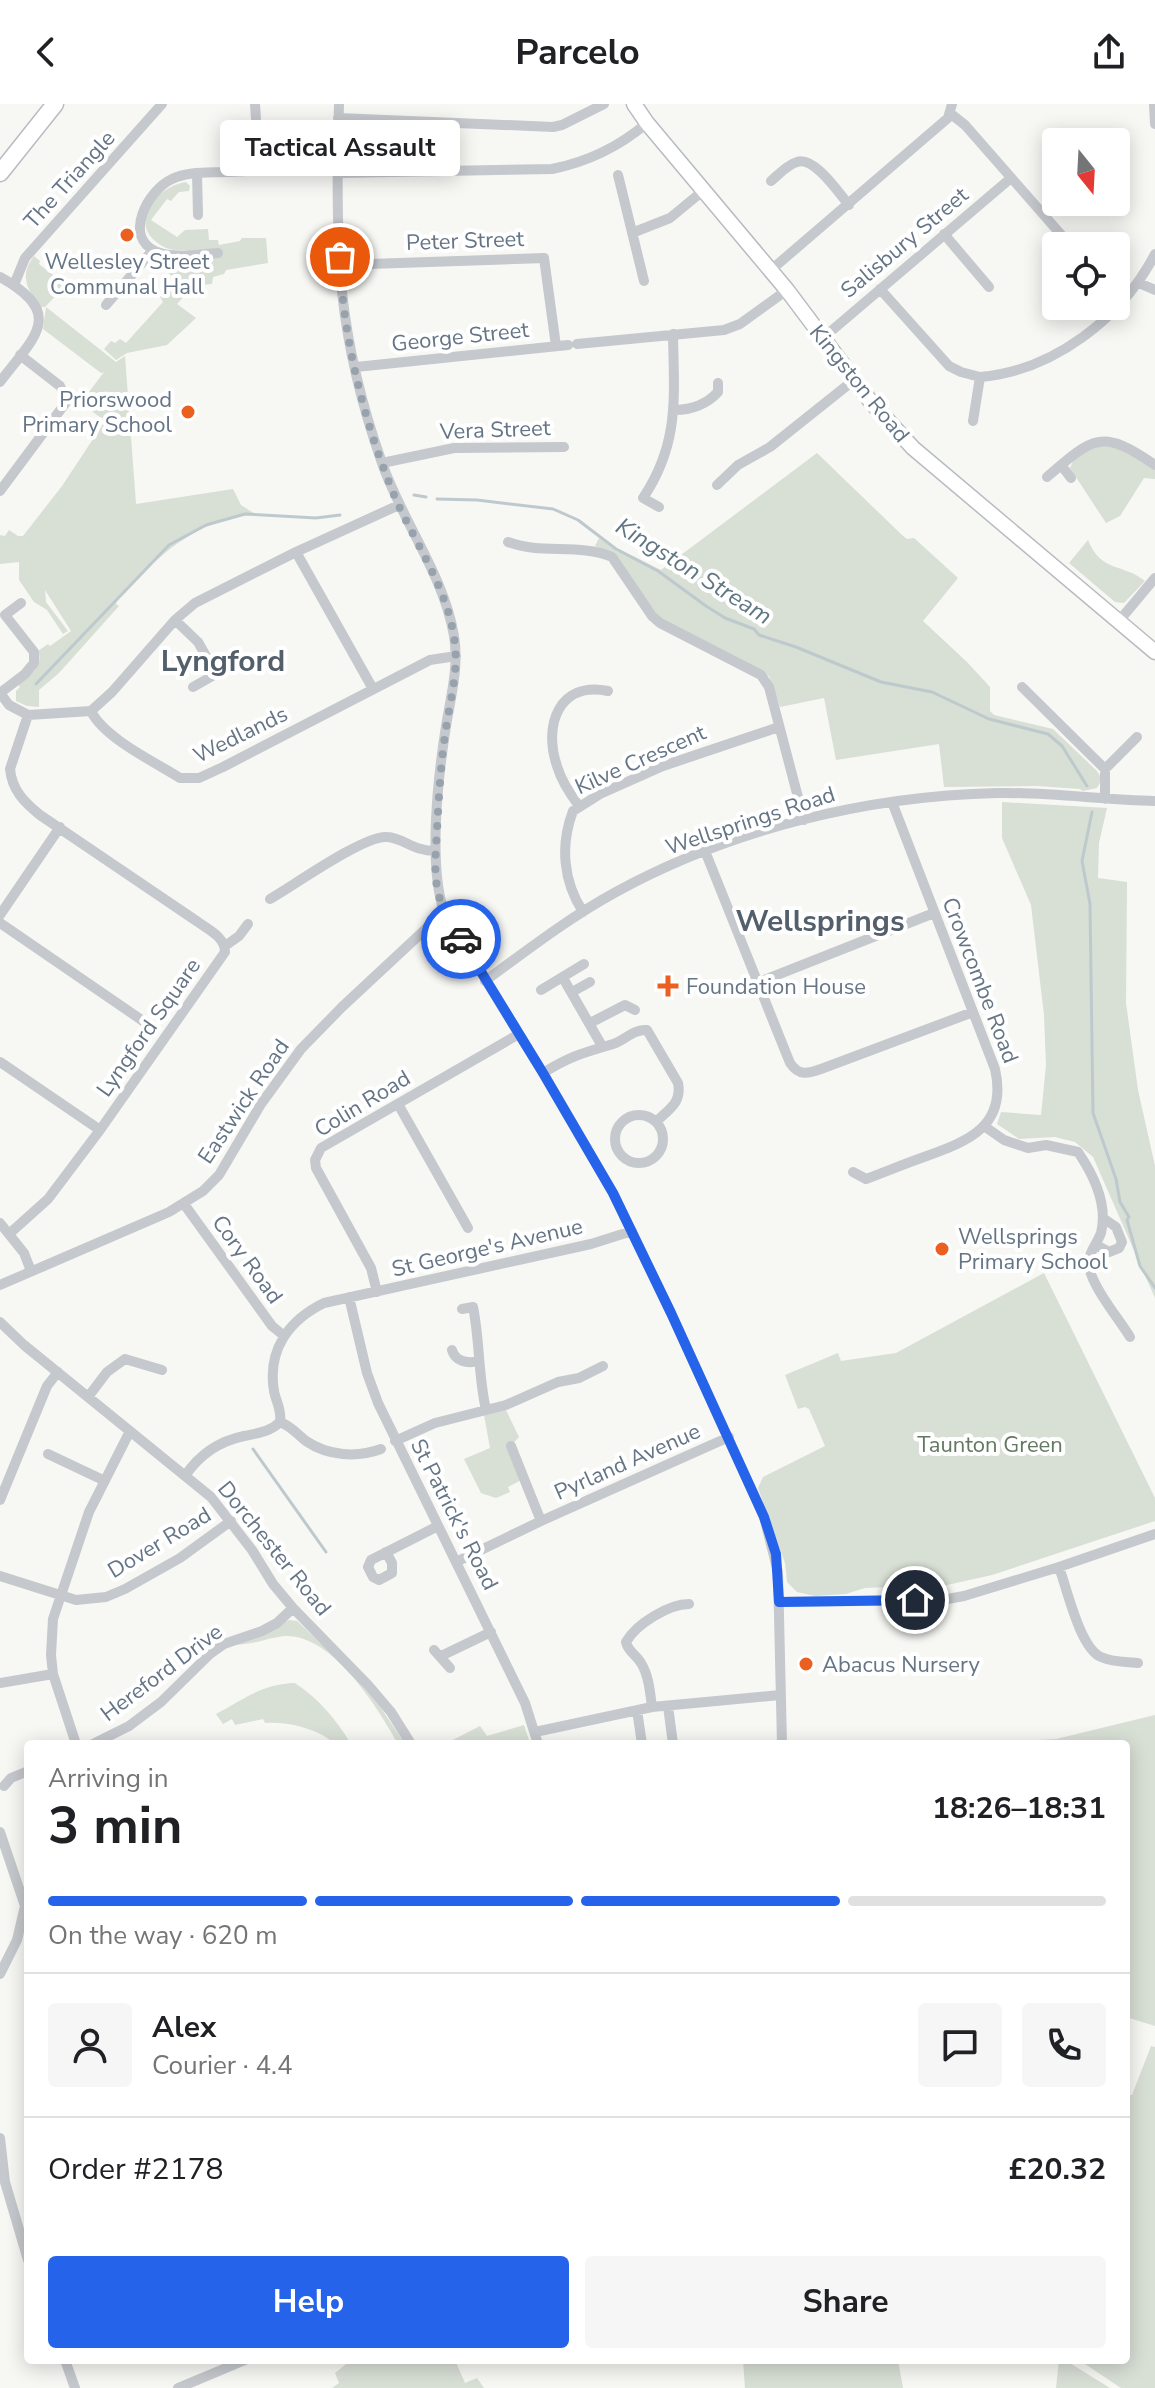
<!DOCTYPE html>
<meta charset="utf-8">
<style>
:root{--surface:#fff;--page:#f6f6f6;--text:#202124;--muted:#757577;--line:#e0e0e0;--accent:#2563eb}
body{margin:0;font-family:"Nunito Sans",sans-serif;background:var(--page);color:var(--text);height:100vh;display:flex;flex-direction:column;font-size:30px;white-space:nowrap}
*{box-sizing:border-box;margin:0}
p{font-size:26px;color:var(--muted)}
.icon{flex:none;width:44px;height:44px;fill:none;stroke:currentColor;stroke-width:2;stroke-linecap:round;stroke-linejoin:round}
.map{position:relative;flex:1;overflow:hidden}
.details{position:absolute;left:24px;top:1636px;width:1106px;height:624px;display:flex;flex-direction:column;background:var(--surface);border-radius:8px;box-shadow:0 4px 20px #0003}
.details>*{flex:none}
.needle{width:52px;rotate:162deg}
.tools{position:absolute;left:1042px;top:24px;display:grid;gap:16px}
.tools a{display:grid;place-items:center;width:88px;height:88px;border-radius:8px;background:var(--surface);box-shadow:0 4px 20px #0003;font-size:40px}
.pin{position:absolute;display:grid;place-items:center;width:68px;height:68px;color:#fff;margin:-34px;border:4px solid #fff;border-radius:50%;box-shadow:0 2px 8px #0007}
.courier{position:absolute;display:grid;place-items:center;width:80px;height:80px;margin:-40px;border:6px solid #2563eb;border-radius:50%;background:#fff;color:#222;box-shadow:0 2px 10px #0007}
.bubble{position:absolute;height:56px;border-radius:8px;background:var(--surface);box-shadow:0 4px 20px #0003;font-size:26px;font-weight:700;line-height:56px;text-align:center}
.headline em{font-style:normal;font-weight:700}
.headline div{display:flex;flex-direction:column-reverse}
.headline{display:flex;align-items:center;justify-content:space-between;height:136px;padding:0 24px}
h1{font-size:52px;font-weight:700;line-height:60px}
.bar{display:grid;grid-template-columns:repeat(4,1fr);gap:12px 8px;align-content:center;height:96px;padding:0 24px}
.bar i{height:10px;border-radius:6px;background:var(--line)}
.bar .on{background:var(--accent)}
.bar p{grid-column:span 4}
.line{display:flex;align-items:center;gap:20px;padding:0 24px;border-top:2px solid var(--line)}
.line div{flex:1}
.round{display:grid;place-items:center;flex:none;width:84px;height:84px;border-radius:8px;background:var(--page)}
.button{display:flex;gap:16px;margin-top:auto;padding:16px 24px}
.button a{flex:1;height:92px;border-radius:8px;background:var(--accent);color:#fff;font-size:32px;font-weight:700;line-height:92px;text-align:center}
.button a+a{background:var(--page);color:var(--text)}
header{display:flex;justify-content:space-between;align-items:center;height:104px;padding:0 24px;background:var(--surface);font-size:36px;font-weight:700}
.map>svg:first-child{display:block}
.green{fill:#d8dfd5}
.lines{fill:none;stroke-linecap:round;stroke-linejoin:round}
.stream{stroke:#bec9ce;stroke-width:3}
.secondary-casing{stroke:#b7bcc1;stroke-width:17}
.primary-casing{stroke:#b8bcc0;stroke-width:19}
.street{stroke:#c5c8cc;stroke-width:10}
.secondary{stroke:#fff;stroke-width:14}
.primary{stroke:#fff;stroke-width:16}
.done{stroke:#98a2ac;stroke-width:8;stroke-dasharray:0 14.4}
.route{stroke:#2563eb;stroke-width:10}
.poi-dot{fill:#eb5f20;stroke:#fff;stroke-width:3}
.labels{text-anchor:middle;stroke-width:8;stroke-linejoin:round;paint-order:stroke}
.street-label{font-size:22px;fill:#657586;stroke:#fff}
.poi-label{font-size:22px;fill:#657586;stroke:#fff;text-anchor:start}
.park-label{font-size:22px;fill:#637860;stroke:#fff}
.water-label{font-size:24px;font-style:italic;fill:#607783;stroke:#fff}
.district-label{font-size:30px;font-weight:bold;fill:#535f6b;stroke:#fff}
</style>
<header><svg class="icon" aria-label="back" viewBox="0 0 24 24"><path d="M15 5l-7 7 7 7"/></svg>Parcelo<svg class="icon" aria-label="share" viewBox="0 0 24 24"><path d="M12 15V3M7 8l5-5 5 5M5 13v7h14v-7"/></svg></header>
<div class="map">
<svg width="1155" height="2284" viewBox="0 0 1155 2284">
<rect width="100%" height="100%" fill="#f7f7f4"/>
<path class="green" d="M186 78 190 82 189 87 179 88 171 97 167 95 151 116 177 133 185 126 208 125 209 136H218L219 141 240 137 242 134H266L268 159 226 166 224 170 213 173 212 180 202 181 197 178 177 200 196 214 167 241 127 249 116 256 104 245 111 237 115 239 120 235 126 239 163 198 160 193 176 176 155 156H183L184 167 209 164 208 147C195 145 176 149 164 143 125 123 154 83 186 78Z
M34 152 40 157 39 160 66 181 45 203H40C27 185 19 172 34 152Z
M46 203 116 258 125 252 136 400 233 385 241 401 255 410C195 415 156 454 117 495L116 500 119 502 59 569 39 586V603L27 602 16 597V587L20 583 18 581C30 571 44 563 38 547L48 540 50 542 71 527 45 486 46 498 68 527 63 530 47 506 34 498 19 476V458L0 460V431L5 432 9 426 18 432H23L62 382 105 317 89 305 86 292 104 268 101 269 43 225Z
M1094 342 1119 343 1155 365V375L1144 374 1120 412 1106 419 1070 364 1074 355Z
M817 349 902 431 907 435 914 434 958 474 923 517 967 558 990 583V607L994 611 1053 625 1097 667 1102 675 1097 684 1083 687 1080 685 1037 682 944 683 939 640 836 656 824 594 780 603 769 572 660 515 613 450 595 442 599 434 618 448 619 445 661 466Z
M1088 436C1101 469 1123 459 1145 477L1124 499 1115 498 1069 459Z
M1002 698 1107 704 1099 739 1098 774 1127 778 1126 899 1138 986 1155 1062V1194L1093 1053 1075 1038 1055 1033 1019 1035 997 1020 1001 1008 1041 1011 1046 961 1044 911 1031 801 1002 734Z
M1044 1169 1155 1394V1417L992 1471 947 1481 865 1484 846 1490 815 1492 797 1488 787 1478 785 1459 758 1384 763 1373 825 1342 809 1305 805 1303 798 1305 785 1271 838 1249 841 1257 896 1249Z
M505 1304 519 1333 510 1343 521 1376 508 1383 510 1388 496 1394 481 1389 464 1355 490 1344 484 1311Z
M289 1516 297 1517 344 1561 381 1604 405 1640H398C378 1604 333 1531 286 1532 269 1533 248 1543 232 1540Z
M295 1579C319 1595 336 1615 351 1640 328 1640 334 1636 316 1628 299 1621 282 1618 265 1619L263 1615 235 1621 232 1615 223 1620 216 1610C244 1595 262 1580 295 1579Z
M1155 1611V1922L1126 1913V1640H969L1056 1635Z
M524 1621 530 1639 527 1640H445L480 1622 487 1632Z
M1151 1942 1155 1943V2284H1121L1079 2256H1126V1991H1132Z
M351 2256H455L465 2279 477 2274 484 2284H332L339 2279 335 2269Z
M743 2256H898L903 2284H745Z
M1059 2256H1065L1110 2284H1056Z"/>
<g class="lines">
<path class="stream" d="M414 391 426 393
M437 395 477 396 553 405 578 416 616 445 658 467 706 502 725 514 754 525 759 531 796 543 881 578 932 588 989 615 1048 630 1062 642 1087 682
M36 580 169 441 206 421 245 410 316 414 340 411
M1092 708 1082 757 1090 800 1093 1009 1116 1075 1120 1098 1129 1113 1127 1116 1140 1162 1155 1184
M253 1345 326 1448"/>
<defs>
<path id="secondary" d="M634 0 647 19 787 186 871 298 913 344 1155 548"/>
<path id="primary" d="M0 69 55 0"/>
</defs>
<use href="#secondary" class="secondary-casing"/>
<use href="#primary" class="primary-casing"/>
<path class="street" d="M255 0 256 15
M339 0C337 62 336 126 342 188 348 245 363 305 382 359 402 417 444 471 454 532 459 562 451 592 446 622 438 673 428 760 444 808L543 969 613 1089 671 1209 764 1413 778 1468 782 1640
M1154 0 1155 20
M951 10 965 21 1071 142
M338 14 553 23 562 21 604 0
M197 69 198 111
M338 69 552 65C587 58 620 42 647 19
M618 71 644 177
M771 77C778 71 787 61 797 58 814 52 838 88 849 101
M632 129 670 114 704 86
M944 130 989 183
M218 149C199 150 175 155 157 148 122 133 148 86 172 75 188 67 209 69 227 68 264 66 301 64 337 64
M340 161 544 154 556 242
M771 166 948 14 952 0
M0 173C67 210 34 233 0 278
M1139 179 1155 186
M14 181 25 154 162 0
M880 185 949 262 961 268 980 273
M106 201 153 146
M823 234 1011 74
M577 240 724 226 740 220 787 186
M356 263 568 241
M675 306C691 306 707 300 718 288V279
M973 317 980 273C1053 267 1122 214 1155 150
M382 359 454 344 564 343
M1061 361 1071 374
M1047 373C1093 333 1102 324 1155 361
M717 381 738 361 770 343 854 276
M0 387 67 297 60 282 20 251
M659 403 643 394C680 339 674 292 673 230
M508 438C541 451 579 439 612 453L652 512 660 519 761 571 769 583 804 716
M296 448 373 585
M175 516 198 538 216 570 193 583
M1119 517 1155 474
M1022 583 1105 665V695
M0 589 9 601 28 611 91 607C104 634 155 658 180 674H199L223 663 430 556 456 552
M0 589 25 570 34 559V548L5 511 21 499
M91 607 112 588 175 516 195 499 296 448 399 401
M28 611 10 665C12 686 24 698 40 711L198 818C209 826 225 833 225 848L100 1026
M1105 665 1137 633
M579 702C570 690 561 676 557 662 543 621 559 577 608 587
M705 747 790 959C799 972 807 970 821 965L973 908
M270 795C293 782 364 731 387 733 404 734 413 747 435 747
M583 808C563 777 560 741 573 707L600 690 663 662 779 623
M0 811 60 723
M0 819 146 919
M225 842 239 832 248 820
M563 874 602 942
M485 877C527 846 570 813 616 788 731 725 867 692 997 689 1050 688 1102 696 1155 697
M759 878 934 809
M541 886 584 860
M572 888 590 878
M590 919 625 901 635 906
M0 958 100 1026 48 1095 9 1130
M543 969C570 952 583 949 613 940 625 936 634 925 647 926L678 979C682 999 669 1005 656 1018
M398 1000 468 1124
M615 1035a24 24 0 1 1 48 0a24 24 0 1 1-48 0Z
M984 1022 1004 1036 1028 1044 1046 1041 1078 1048C1093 1070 1108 1101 1101 1129 1097 1140 1087 1150 1089 1163 1093 1184 1119 1215 1130 1233
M853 1068 866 1075C885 1068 904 1060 924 1053 969 1037 1008 1022 995 965L892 698
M184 1100 272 1222 283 1231
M0 1119 24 1149 31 1167
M1096 1141 1109 1148 1119 1144 1122 1138 1116 1123 1103 1114
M0 1181 169 1108 203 1087 219 1071 261 1000 301 945 342 903 444 808
M377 1188 371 1164 316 1064 315 1056 321 1044 519 930
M349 1193 367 1269 378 1299 525 1599 538 1640
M462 1205 473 1203C480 1237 478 1271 486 1306
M0 1218 24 1241 211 1393 252 1446 273 1480 293 1504 368 1581 391 1608 411 1640
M452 1246C455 1257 467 1260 478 1257
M88 1293 107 1268 125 1255 162 1266
M280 1318C282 1306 276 1298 274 1287 267 1246 289 1216 324 1199L591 1140 632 1127
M280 1318C291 1322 297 1330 306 1337 328 1352 357 1354 381 1345
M395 1337 435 1319 506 1301 558 1278 579 1274 603 1262
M511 1342 541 1417
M48 1350 103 1376
M185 1372C199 1351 220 1337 244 1332 258 1329 270 1328 280 1318
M0 1396 47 1282 58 1268
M386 1448 392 1459V1469L379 1476 373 1473 368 1463 371 1456 438 1422
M456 1458 541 1417 729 1333
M1059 1463C1067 1485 1080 1544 1101 1553 1112 1558 1126 1558 1138 1559
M0 1472 76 1496 106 1493 125 1485 180 1454 231 1417
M779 1498 942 1496 964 1492 1059 1463 1155 1430
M434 1546 450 1564
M441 1552 491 1528
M0 1579 53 1570
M668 1602 673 1640
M652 1603C650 1588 649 1572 641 1559 636 1550 628 1548 626 1538 636 1520 669 1500 689 1500
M637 1606 642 1640
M535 1628 652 1603 780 1591
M76 1640 53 1570 51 1551 53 1515 89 1408 130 1327
M93 1640 129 1622 161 1598 210 1550 224 1540 262 1527 277 1519 293 1504
M4 1682 11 1674 28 1667
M0 1728 25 1802 17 1836 0 1870
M0 2034 5 2078 28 2156
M65 2256 75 2284
M178 2284 245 2256"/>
<use href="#secondary" class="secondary"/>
<use href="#primary" class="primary"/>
</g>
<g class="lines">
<path class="done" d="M340 153C342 233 366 327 398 400 418 443 447 486 454 533 459 562 452 589 447 618 441 654 439 690 437 726 436 748 433 771 439 792 443 808 452 822 461 835"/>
<path class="route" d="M461 835 543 969 613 1089 671 1209 764 1413 776 1450 779 1498 915 1496"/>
</g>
<g class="poi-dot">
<circle cx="127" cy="131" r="8"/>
<circle cx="188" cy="308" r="8"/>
<path d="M664 870h8v8h8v8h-8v8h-8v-8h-8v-8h8z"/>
<circle cx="942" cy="1145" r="8"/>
<circle cx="806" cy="1560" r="8"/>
</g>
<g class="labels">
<g class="street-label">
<text transform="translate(69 75) rotate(-48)" y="8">The Triangle</text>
<text transform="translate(465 136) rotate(-2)" y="8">Peter Street</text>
<text transform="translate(904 138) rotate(-40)" y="8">Salisbury Street</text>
<text transform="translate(460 232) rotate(-6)" y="8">George Street</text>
<text transform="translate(860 279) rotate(51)" y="8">Kingston Road</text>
<text transform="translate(495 325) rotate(-2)" y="8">Vera Street</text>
<text transform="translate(240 630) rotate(-26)" y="8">Wedlands</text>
<text transform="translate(640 655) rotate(-24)" y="8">Kilve Crescent</text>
<text transform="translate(750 716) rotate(-18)" y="8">Wellsprings Road</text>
<text transform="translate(981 876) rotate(69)" y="8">Crowcombe Road</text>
<text transform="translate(148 923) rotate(-55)" y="8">Lyngford Square</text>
<text transform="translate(243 997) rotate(-56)" y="8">Eastwick Road</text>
<text transform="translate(362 999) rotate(-31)" y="8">Colin Road</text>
<text transform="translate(487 1143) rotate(-13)" y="8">St George's Avenue</text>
<text transform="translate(248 1155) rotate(54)" y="8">Cory Road</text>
<text transform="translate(627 1357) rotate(-24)" y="8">Pyrland Avenue</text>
<text transform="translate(455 1410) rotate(63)" y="8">St Patrick's Road</text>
<text transform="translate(159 1438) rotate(-31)" y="8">Dover Road</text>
<text transform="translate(275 1444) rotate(51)" y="8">Dorchester Road</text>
<text transform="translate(161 1568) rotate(-37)" y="8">Hereford Drive</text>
</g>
<g class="poi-label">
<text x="127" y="165" text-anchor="middle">Wellesley Street<tspan x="127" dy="25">Communal Hall</tspan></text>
<text x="172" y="303" text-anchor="end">Priorswood<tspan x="172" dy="25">Primary School</tspan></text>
<text x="686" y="890">Foundation House</text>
<text x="958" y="1140">Wellsprings<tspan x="958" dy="25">Primary School</tspan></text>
<text x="822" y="1568">Abacus Nursery</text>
</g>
<g class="park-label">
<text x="990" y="1348">Taunton Green</text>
</g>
<g class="water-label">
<text transform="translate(694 467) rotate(32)" y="8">Kingston Stream</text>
</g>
<g class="district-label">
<text x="223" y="567">Lyngford</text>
<text x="820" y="827">Wellsprings</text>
</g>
</g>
</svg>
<div class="tools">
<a><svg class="needle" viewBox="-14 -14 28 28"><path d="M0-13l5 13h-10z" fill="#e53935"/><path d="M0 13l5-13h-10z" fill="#757577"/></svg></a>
<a><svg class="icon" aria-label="locate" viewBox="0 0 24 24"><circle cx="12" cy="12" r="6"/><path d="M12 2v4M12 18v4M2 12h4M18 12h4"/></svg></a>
</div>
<div class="pin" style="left:340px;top:153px;background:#ea580c"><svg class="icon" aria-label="bag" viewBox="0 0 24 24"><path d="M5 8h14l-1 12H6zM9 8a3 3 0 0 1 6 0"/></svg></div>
<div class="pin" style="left:915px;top:1496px;background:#1f2937"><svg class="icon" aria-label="home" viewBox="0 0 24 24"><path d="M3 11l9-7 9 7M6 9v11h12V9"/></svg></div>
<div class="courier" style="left:461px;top:835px"><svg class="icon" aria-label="car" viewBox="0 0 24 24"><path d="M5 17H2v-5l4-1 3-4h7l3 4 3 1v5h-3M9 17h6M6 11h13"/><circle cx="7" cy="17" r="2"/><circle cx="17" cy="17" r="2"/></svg></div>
<div class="bubble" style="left:220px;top:16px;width:240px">Tactical Assault</div>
<section class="details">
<div class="headline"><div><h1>3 min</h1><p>Arriving in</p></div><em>18:26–18:31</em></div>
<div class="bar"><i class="on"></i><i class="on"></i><i class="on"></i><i></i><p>On the way · 620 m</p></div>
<div class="line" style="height:144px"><a class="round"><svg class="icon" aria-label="person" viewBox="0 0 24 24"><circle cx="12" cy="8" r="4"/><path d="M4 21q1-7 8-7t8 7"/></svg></a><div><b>Alex</b><p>Courier · 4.4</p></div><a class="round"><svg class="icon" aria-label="chat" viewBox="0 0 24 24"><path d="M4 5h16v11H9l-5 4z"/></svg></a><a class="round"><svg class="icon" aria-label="phone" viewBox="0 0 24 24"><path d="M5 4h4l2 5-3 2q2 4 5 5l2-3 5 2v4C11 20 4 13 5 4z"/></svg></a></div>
<div class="line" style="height:104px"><div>Order #2178</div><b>£20.32</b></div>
<div class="button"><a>Help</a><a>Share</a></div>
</section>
</div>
